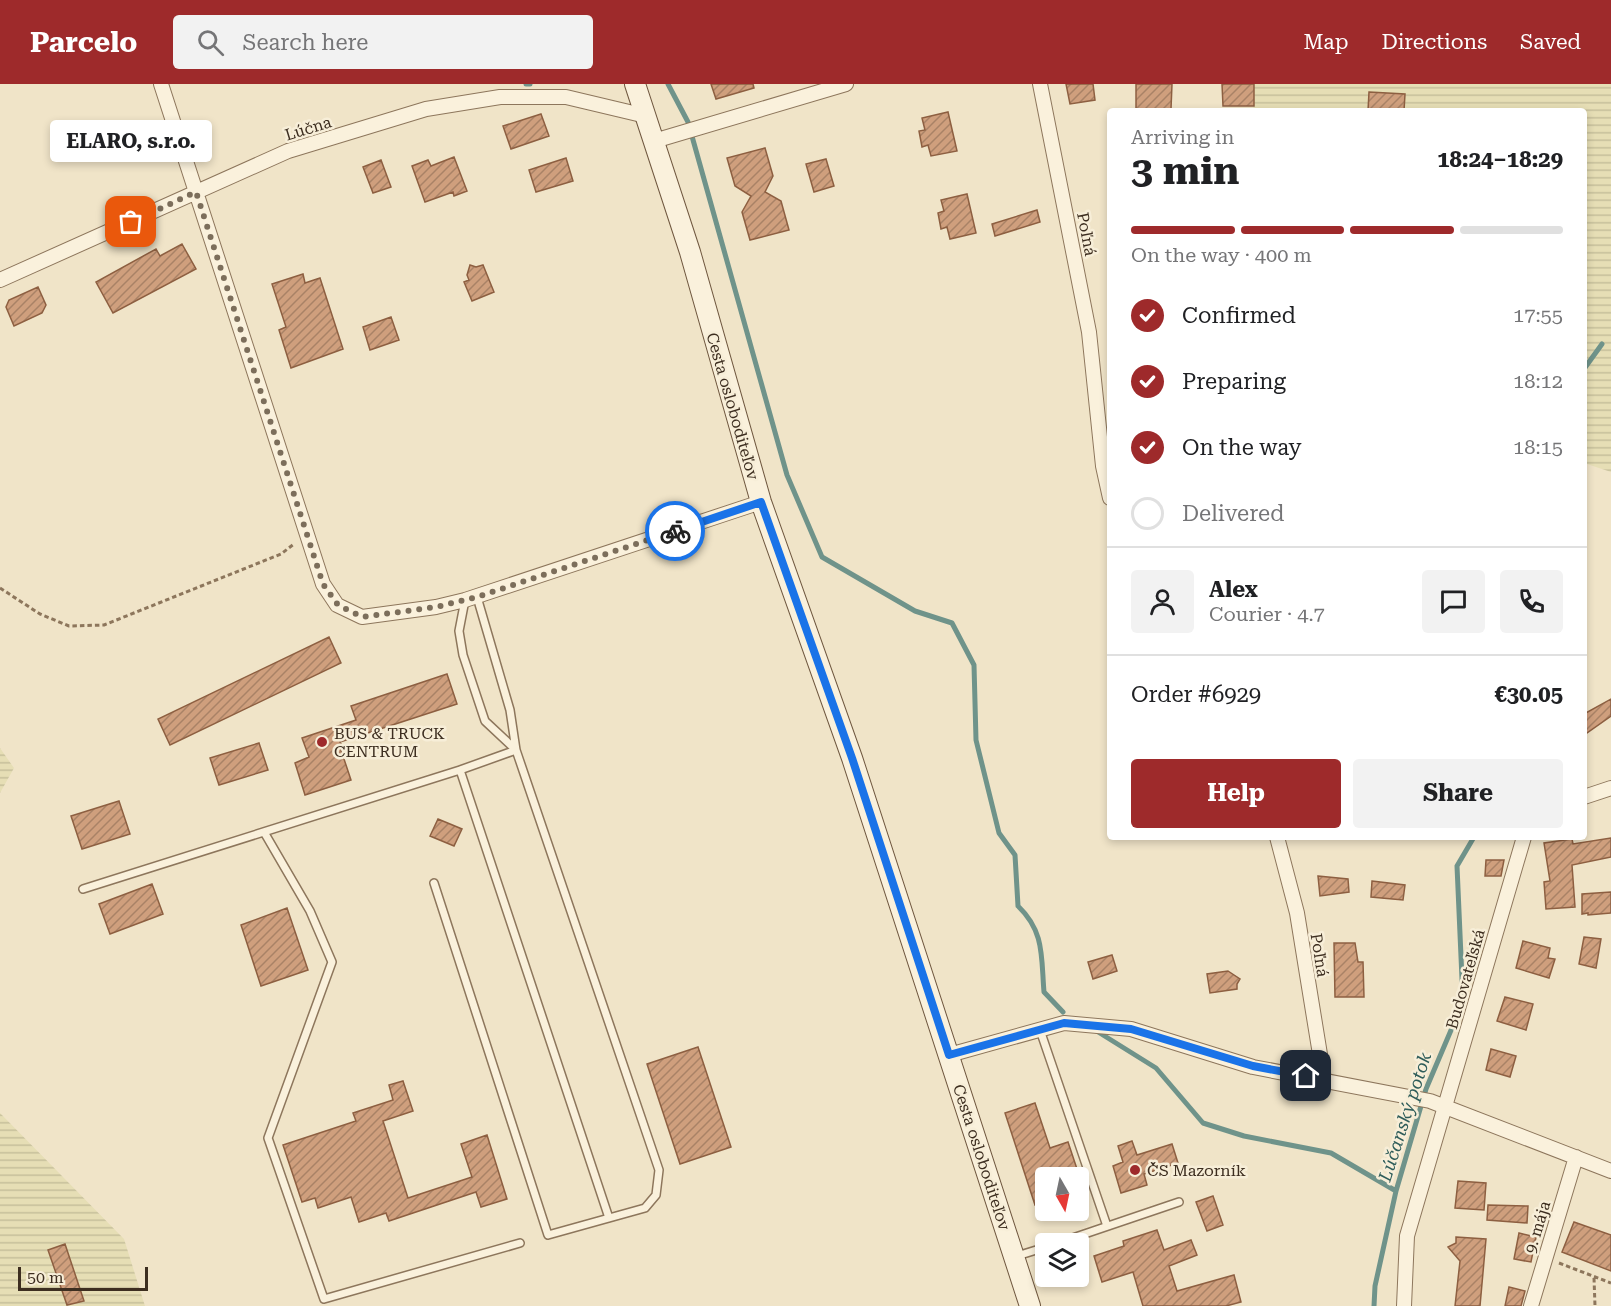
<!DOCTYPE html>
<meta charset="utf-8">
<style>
:root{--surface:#fff;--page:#f2f2f2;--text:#202124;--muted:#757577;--line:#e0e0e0;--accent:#9e2a2b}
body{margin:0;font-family:"Roboto Serif",serif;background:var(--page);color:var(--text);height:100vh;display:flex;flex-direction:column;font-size:22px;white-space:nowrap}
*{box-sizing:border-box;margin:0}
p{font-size:20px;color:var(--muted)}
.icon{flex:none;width:33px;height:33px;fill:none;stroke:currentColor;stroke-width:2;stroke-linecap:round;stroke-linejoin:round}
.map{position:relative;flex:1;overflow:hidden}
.sheet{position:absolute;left:1107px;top:24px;width:480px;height:732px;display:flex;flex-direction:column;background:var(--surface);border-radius:6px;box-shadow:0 3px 9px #0003}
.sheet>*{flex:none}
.needle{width:39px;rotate:171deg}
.controls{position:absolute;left:1035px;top:1083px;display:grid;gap:12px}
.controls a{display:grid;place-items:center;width:54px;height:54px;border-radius:6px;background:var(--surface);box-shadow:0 3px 9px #0003;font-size:30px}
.scale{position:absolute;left:18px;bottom:15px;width:130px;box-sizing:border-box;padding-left:6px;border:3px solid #3d2e20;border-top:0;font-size:16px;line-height:21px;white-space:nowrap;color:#3d2e20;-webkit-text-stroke:4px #f7eed8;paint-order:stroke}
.pin{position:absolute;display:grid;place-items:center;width:51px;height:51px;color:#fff;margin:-26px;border-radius:12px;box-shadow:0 3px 9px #0006}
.courier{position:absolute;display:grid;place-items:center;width:60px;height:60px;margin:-30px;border:4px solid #1a73e8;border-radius:50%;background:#fff;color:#222;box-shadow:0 2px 8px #0007}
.bubble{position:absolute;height:42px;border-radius:6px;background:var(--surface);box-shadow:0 3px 9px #0003;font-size:20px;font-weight:700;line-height:42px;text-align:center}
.head em{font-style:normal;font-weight:700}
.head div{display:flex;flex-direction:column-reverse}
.head{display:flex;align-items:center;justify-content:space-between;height:102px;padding:0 24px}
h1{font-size:39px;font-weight:700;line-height:45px}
.bar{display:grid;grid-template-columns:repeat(4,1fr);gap:9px 6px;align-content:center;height:72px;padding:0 24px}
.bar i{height:8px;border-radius:4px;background:var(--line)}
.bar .selected{background:var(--accent)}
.bar p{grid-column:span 4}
.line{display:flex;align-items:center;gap:15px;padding:0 24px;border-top:2px solid var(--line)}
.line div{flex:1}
.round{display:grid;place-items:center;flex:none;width:63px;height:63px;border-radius:6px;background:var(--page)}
ol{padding:0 24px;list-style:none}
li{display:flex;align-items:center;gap:18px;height:66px}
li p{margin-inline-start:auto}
li .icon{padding:6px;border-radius:50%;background:var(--accent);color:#fff;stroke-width:4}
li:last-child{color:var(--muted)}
li i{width:33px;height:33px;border:3px solid var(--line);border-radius:50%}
.action{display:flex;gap:12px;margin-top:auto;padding:12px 24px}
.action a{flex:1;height:69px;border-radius:6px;background:var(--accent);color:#fff;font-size:24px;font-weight:700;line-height:69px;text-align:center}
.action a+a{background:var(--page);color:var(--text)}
header{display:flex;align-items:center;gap:36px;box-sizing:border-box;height:84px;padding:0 30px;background:var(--accent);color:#fff}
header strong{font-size:28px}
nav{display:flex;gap:33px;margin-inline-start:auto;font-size:21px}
.search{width:420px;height:54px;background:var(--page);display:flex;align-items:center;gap:15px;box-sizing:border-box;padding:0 21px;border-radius:6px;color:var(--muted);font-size:22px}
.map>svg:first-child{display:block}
.farmland{fill:url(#farmland-rules)}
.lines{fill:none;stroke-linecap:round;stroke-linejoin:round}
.stream{stroke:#6f938a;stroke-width:5}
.building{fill:url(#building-hatch);stroke:#8d5f41;stroke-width:1.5}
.lane-casing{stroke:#8d765c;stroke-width:10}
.street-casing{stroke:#8d765c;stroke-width:16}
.secondary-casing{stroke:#6f573f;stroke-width:22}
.path{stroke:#8d765c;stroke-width:3;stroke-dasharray:4.5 3;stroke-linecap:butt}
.lane{stroke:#faf1dc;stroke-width:7}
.street{stroke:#faf1dc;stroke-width:14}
.secondary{stroke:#faf1dc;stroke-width:20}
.done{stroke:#7c6e5b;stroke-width:6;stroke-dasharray:0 10.8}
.route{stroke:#1a73e8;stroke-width:8}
.poi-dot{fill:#9e2a2b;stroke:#f7eed8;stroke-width:2}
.labels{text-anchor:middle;stroke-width:5;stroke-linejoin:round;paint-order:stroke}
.street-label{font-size:16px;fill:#3d2e20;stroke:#f7eed8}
.poi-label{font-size:16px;fill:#3d2e20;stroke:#f7eed8;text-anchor:start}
.water-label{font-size:18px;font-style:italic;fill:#2f5d5a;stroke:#f7eed8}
</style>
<header>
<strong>Parcelo</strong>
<div class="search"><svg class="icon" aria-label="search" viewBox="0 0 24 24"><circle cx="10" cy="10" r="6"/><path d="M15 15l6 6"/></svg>Search here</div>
<nav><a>Map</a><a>Directions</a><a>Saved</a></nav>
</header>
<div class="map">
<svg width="1611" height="1222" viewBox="0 0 1611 1222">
<defs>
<pattern id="farmland-rules" width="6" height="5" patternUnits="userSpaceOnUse" patternTransform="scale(1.5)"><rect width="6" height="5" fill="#e6deb5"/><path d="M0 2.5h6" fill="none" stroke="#c6bf9b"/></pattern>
<pattern id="building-hatch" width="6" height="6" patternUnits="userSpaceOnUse" patternTransform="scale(1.5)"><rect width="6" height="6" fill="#cf9f7d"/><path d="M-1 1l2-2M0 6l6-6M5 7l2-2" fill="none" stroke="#a98266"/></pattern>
</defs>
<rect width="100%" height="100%" fill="#f0e4c8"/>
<path class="farmland" d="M1244 0H1611V388L1584 379V27H1255Z
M0 664 14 684 0 709Z
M0 1029 124 1155 145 1222H0Z"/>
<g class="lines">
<path class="stream" d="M526 0H530
M668 0 688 38 787 391 822 473 915 527 952 539 974 581 976 656 999 749 1015 771 1018 822C1045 848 1041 873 1044 908L1063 928
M1584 285 1602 260
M1095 946 1156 984 1203 1039 1244 1052 1331 1069 1396 1107
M1374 1222 1375 1202 1396 1107 1426 1005 1463 918 1457 782 1474 753"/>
</g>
<path class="building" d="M711 0H753L754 4 716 15Z
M1066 0H1093L1095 16 1070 20Z
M1136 0H1172L1171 25H1136Z
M1222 0H1254V22H1223Z
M1369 8 1405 10 1404 27H1368Z
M948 28 957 67 931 72 928 61 922 63 919 47 925 46 922 34Z
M541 30 549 52 511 65 503 42Z
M765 64 773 92 765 108 781 117 789 146 750 156 742 128 751 112 735 102 727 74Z
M454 73 467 107 454 112 453 108 425 118 412 82 428 76 431 82Z
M566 74 573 97 536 108 529 86Z
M826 75 834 102 814 108 806 80Z
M381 76 391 103 373 109 363 83Z
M967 110 976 149 950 155 947 143 941 145 938 129 944 127 941 116Z
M1037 126 1040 138 995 152 992 140Z
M182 160 196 185 113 229 96 198 156 165 160 172Z
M470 181 476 183 483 181 494 208 472 217 464 198 469 196 467 191Z
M303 190 305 199 320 194 343 265 291 284 279 246 286 243 272 200Z
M38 203 46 221 42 229 14 242 6 223 9 216Z
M391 233 399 256 370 266 363 243Z
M329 553 341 579 170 661 158 635Z
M447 590 457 620 340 658 342 662 340 663 351 696 305 711 295 679 309 673 302 654 356 636 351 622Z
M1611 615V632L1584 651V630Z
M259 659 268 686 219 701 210 674Z
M119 717 130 750 82 765 71 732Z
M438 735 462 745 454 762 430 752Z
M1611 754V773L1572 781 1575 823 1546 825 1544 798 1550 797 1544 759 1572 755 1573 760Z
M1486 776H1504L1501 792H1485Z
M1318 792 1348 795 1349 808 1320 812Z
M1372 797 1405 801 1403 816 1371 813Z
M152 800 163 830 110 850 99 820Z
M1611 808V829L1588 831V829L1582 830V810Z
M287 824 308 886 261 902 241 841Z
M1584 853 1601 855 1596 884 1579 880Z
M1523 857 1550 864 1548 874 1555 875 1549 894 1516 884Z
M1334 859H1355L1358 878H1363L1364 913H1335Z
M1112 871 1117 887 1093 895 1088 878Z
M1228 887 1240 895 1237 900V905L1210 909 1207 890Z
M1505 913 1533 920 1526 946 1497 937Z
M698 963 731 1063 680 1080 647 980Z
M1491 965 1516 972 1510 993 1486 986Z
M403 997 413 1027 383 1037 408 1114 472 1093 461 1060 487 1051 507 1115 481 1123 476 1108 389 1137 386 1129 359 1138 351 1113 318 1124 315 1114 302 1118 283 1061 356 1037 353 1029 393 1016 389 1001Z
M1035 1019 1050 1064 1068 1058 1080 1094H1046V1117L1035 1121 1005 1029Z
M1132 1057 1137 1071 1172 1060 1178 1079 1144 1090 1147 1101 1121 1109 1113 1082 1123 1078 1118 1062Z
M1458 1097 1486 1099 1484 1126 1455 1124Z
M1213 1112 1223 1141 1207 1147 1196 1118Z
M1488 1121 1528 1122 1527 1139 1487 1136Z
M1574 1138 1611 1151V1187L1562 1168Z
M1157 1146 1164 1166 1191 1156 1197 1171 1169 1182 1177 1207 1234 1191 1241 1218 1226 1222H1143L1133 1188 1102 1198 1094 1172 1124 1162 1123 1157Z
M1519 1149 1536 1153 1531 1178 1514 1175Z
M1456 1153 1486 1155 1480 1222H1455L1460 1177 1448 1163 1456 1159Z
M65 1160 84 1217 67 1221 48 1166Z
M1509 1203 1525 1207 1521 1222H1505Z"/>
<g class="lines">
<defs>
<path id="lane" d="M465 516 459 547 463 571 485 637 516 666 460 686 609 1134
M264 748 310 827 332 878 268 1054 324 1215 520 1159
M434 799 548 1151 645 1124 656 1111 659 1086 516 666 510 626 477 513
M83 805 460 686
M1040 946 1107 1142
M1055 1160 1179 1118
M1017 1172 1046 1163"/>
<path id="street" d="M161 0 323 500 337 521 362 533 436 523 465 516 761 418
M1040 0 1089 248 1103 382 1110 414
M654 57 846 0
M0 196 288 67 426 25 500 13H566L646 32
M1584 713 1611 704
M1277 753 1297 829 1324 995
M949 971 1064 939 1131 945 1253 983 1430 1017 1611 1087
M1404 1222 1407 1152 1524 753
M1531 1222 1576 1073"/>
<path id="secondary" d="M635 0 690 168 761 418 852 674 1030 1222"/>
</defs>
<use href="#lane" class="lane-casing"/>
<use href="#street" class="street-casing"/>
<use href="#secondary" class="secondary-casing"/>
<path class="path" d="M0 504 40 530 69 542 104 541 281 470 294 460
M1559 1179 1611 1199
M1594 1194 1595 1222"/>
<use href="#lane" class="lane"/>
<use href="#street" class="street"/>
<use href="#secondary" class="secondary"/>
</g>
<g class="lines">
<path class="done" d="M131 138 196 108 323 500 338 521 362 533 436 523 477 513 675 447"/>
<path class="route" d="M675 447 761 418 852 674 949 971 1064 939 1131 945 1253 982 1306 992"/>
</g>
<g class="poi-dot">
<circle cx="322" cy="658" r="6"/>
<circle cx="1135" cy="1086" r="6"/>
</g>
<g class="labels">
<g class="street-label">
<text transform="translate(308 44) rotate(-17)" y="6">Lúčna</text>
<text transform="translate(1087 150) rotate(79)" y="6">Poľná</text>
<text transform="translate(733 322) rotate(74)" y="6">Cesta osloboditeľov</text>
<text transform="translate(1320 871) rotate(81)" y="6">Poľná</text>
<text transform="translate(1465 895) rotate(-74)" y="6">Budovateľská</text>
<text transform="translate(982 1073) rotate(72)" y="6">Cesta osloboditeľov</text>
<text transform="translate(1537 1143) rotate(-73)" y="6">9. mája</text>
</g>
<g class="poi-label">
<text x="334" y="655">BUS &amp; TRUCK<tspan x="334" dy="18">CENTRUM</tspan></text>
<text x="1147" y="1092">ČS Mazorník</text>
</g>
<g class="water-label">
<text transform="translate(1405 1033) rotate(-72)" y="6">Lúčanský potok</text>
</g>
</g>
</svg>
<div class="controls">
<a><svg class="needle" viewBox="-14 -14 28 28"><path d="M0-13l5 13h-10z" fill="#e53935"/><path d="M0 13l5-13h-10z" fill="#757577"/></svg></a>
<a><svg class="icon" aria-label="layers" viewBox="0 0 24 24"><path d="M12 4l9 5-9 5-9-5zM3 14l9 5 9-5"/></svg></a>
</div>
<div class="scale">50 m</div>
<div class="pin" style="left:131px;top:138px;background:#ea580c"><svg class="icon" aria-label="bag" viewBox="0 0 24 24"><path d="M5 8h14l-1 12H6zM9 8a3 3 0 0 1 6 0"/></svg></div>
<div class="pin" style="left:1306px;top:992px;background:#1f2937"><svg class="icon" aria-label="home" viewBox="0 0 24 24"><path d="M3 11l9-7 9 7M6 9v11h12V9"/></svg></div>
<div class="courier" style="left:675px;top:447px"><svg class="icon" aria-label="bike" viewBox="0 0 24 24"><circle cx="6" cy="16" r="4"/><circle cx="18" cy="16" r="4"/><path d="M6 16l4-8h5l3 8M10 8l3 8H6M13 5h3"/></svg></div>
<div class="bubble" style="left:50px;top:36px;width:162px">ELARO, s.r.o.</div>
<section class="sheet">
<div class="head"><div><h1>3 min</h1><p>Arriving in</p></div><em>18:24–18:29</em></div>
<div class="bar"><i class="selected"></i><i class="selected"></i><i class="selected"></i><i></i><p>On the way · 400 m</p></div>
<ol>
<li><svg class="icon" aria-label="check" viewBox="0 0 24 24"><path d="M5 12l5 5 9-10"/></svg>Confirmed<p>17:55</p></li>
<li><svg class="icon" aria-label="check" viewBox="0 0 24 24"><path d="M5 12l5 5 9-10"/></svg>Preparing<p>18:12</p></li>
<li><svg class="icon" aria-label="check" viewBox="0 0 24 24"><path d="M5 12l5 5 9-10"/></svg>On the way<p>18:15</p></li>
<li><i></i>Delivered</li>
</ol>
<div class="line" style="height:108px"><a class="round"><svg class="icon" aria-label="person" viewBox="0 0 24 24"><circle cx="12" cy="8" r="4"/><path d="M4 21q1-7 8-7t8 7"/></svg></a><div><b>Alex</b><p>Courier · 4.7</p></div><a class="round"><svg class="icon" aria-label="chat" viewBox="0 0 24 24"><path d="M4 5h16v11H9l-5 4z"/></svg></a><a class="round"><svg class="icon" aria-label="phone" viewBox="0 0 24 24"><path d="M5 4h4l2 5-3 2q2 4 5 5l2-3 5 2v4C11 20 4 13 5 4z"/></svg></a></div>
<div class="line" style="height:78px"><div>Order #6929</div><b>€30.05</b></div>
<div class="action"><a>Help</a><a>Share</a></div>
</section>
</div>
